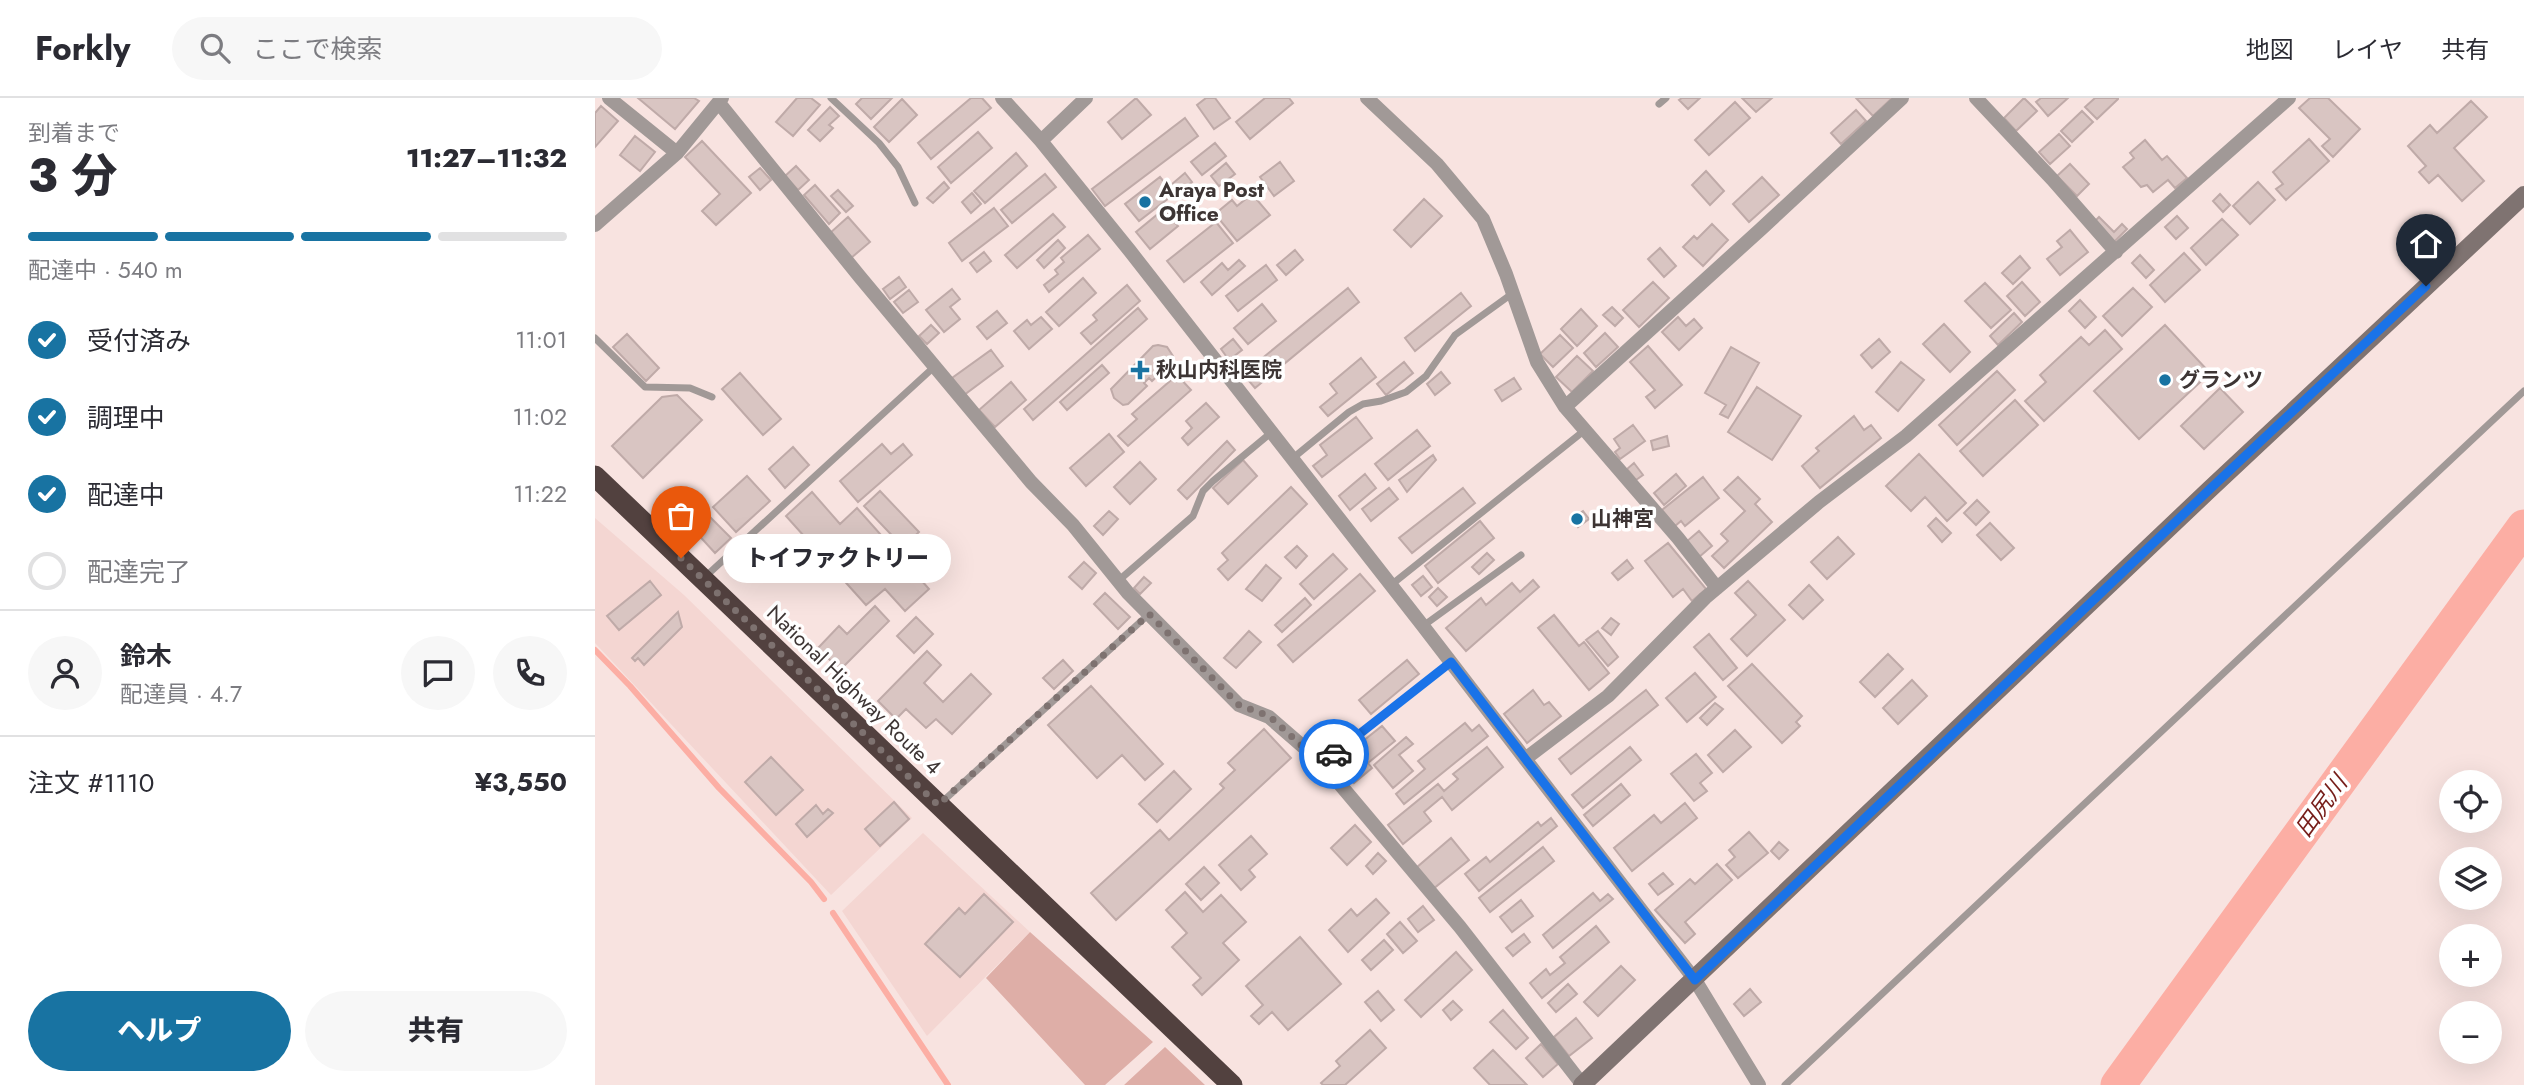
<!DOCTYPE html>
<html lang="ja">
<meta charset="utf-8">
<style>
:root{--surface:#fff;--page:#f7f7f7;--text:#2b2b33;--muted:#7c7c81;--line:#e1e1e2;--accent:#1873a2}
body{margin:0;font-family:Jost,"Noto Sans JP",sans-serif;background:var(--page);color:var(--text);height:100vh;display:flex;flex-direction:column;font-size:26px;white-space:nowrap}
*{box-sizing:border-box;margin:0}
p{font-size:23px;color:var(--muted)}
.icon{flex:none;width:38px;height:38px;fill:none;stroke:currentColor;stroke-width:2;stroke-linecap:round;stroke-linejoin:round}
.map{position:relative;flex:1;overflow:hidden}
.details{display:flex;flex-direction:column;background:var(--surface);width:595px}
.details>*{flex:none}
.controls{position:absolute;left:1844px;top:672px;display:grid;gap:14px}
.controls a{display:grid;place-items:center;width:63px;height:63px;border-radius:50%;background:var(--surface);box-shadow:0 7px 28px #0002;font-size:35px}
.pin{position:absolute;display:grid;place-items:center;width:60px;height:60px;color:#fff;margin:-72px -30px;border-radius:50% 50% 50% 0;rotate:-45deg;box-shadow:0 0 7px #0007}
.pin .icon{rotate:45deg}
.courier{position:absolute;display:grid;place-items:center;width:70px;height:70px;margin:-35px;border:5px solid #1a73e8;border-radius:50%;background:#fff;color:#222;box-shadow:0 2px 9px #0007}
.bubble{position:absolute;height:49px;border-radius:24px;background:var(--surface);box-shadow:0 7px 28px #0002;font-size:23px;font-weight:800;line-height:49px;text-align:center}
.summary em{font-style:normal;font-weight:800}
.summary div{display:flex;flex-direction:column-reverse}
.summary{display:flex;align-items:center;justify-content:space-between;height:119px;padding:0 28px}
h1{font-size:46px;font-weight:800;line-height:52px}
.bar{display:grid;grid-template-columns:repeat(4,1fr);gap:10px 7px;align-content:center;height:84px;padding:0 28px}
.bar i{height:9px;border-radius:5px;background:var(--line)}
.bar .on{background:var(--accent)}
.bar p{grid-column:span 4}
.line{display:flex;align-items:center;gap:18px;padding:0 28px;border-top:2px solid var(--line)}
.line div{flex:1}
.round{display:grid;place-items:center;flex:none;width:74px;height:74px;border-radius:37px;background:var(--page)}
ol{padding:0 28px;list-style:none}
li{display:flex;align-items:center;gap:21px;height:77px}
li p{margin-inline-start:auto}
li .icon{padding:7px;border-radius:50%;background:var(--accent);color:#fff;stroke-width:4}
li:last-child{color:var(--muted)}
li i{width:38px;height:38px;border:4px solid var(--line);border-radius:50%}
.primary-button{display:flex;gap:14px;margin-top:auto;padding:14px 28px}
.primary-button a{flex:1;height:80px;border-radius:42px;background:var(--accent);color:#fff;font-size:28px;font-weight:800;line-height:80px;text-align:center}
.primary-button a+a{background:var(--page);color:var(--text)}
header{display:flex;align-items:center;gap:42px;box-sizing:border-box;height:98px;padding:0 35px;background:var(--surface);border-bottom:2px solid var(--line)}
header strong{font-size:33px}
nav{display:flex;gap:38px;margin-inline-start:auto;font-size:24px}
.search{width:490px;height:63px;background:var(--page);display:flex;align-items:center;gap:18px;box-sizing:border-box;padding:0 24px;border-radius:38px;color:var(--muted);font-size:26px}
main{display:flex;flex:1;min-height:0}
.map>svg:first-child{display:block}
.built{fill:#f4d6d2}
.green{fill:#deaea7}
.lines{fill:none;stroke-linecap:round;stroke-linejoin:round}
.stream{stroke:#fcaea4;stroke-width:6}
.river{stroke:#fcaea4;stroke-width:35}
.building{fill:#d9c5c2;stroke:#bfaaa8;stroke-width:2}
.lane{stroke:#a19997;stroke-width:7}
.street{stroke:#a19997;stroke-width:14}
.secondary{stroke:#7f7371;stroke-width:18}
.highway{stroke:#52413f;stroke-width:21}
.done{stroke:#7e7270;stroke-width:7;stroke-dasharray:0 12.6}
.route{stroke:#1a73e8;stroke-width:9}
.poi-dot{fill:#1873a2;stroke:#fff;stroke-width:2.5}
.labels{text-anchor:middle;stroke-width:7;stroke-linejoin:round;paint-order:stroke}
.poi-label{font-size:21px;font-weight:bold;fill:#3d3534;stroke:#fff;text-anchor:start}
.street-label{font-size:21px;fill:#3d3534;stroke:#fff}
.water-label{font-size:23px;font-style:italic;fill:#761d19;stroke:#fff}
</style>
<header>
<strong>Forkly</strong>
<div class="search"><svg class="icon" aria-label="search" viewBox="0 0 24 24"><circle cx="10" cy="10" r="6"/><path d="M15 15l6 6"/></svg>ここで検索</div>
<nav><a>地図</a><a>レイヤ</a><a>共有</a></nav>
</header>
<main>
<section class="details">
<div class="summary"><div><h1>3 分</h1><p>到着まで</p></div><em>11:27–11:32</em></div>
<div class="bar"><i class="on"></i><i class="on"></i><i class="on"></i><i></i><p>配達中 · 540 m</p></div>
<ol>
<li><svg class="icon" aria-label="check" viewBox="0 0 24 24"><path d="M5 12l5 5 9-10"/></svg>受付済み<p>11:01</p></li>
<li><svg class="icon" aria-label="check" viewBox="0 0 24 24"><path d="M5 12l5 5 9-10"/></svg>調理中<p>11:02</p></li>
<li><svg class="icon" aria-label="check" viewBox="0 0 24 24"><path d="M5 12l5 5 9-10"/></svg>配達中<p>11:22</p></li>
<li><i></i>配達完了</li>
</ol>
<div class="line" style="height:126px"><a class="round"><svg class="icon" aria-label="person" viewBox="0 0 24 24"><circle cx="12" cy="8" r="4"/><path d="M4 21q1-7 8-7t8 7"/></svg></a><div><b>鈴木</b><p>配達員 · 4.7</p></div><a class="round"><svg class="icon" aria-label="chat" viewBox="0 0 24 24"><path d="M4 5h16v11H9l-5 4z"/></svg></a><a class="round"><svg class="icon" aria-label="phone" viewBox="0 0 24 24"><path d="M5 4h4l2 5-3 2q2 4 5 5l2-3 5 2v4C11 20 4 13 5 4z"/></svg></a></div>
<div class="line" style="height:91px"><div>注文 #1110</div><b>¥3,550</b></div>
<div class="primary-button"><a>ヘルプ</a><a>共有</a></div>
</section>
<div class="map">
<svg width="1929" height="987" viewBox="0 0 1929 987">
<rect width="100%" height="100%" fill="#f8e3e0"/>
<path class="built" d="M0 420 89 497 317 720 236 797 0 545Z
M328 735 435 834 332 938 247 813Z"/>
<path class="green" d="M435 834 558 944 510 987H490L391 880Z
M570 949 610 987H529Z"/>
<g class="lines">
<path class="stream" d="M0 552 35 588 124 690 216 784 229 801
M238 815 353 987"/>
<path class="river" d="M1523 987 1929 429"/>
</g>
<path class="building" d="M43 0H99L104 3 80 31Z
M202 0H216L225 7 198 38 181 24Z
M267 0H297L276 21 261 6Z
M376 0H387L396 10 336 61 323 45Z
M541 0 556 17 527 41 513 24Z
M611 0H620L635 20 619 31 602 7Z
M670 0H694L698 5 655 41 641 24Z
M1087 0H1105L1093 11 1084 2Z
M1147 0H1177L1161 14Z
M1261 0H1297L1278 18Z
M1429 0 1442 13 1421 33 1409 20Z
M1446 0H1473L1453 18 1441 4Z
M1500 0H1523V1L1502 21 1490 9Z
M1715 0H1733L1765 31 1738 59 1727 48 1735 41 1704 10Z
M307 1 322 17 294 44 279 29Z
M1876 3 1892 19 1859 50 1889 83 1867 103 1843 77 1834 85 1824 74 1831 68 1813 48 1835 27 1842 35Z
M1140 4 1155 20 1114 57 1100 42Z
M6 8 23 23 0 49V15Z
M235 9 244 18 234 27 238 30 225 43 213 32Z
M1261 12 1271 23 1246 46 1236 35Z
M1487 13 1498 24 1477 44 1466 33Z
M590 20 603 38 510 108 497 91Z
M383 34 397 50 356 85 343 69Z
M1464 36 1475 48 1455 66 1444 54Z
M40 38 60 54 45 73 25 57Z
M1714 41 1734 63 1691 102 1681 91 1688 86 1678 74Z
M1550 42 1567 62 1572 58 1592 80 1580 90 1573 82 1558 94 1552 87 1546 89 1528 69 1539 60 1535 55Z
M107 43 156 95 121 127 107 113 125 96 90 59Z
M620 45 631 58 607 77 596 64Z
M421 55 432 68 390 105 379 93Z
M685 64 699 83 679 98 665 79Z
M631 65 640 76 624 88 616 78Z
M1475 66 1494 86 1482 98 1462 78Z
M201 68 214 82 203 92 190 78Z
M165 70 176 82 165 92 154 79Z
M1111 73 1129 93 1115 107 1097 87Z
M590 75 597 84 584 94 577 86Z
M450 76 461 89 417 125 406 112Z
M565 79 579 96 544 123 530 106Z
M1167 79 1184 97 1154 124 1138 106Z
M349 84 354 90 338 105 332 100Z
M1663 84 1680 102 1655 126 1638 108Z
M220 87 245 115 234 126 209 97Z
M243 92 258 108 251 114 236 98Z
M377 95 386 106 376 115 367 104Z
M657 96 675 117 642 143 620 116 637 102 642 108Z
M1625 96 1635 107 1628 114 1618 103Z
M829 101 847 118 816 149 799 132Z
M399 110 413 128 367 163 354 145Z
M569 111 583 128 555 151 541 134Z
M458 116 470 129 422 170 410 157Z
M1582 118 1593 130 1581 141 1570 129Z
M253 119 275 144 256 160 235 135Z
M1504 119 1519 134 1527 126 1532 131 1518 145 1499 124Z
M1627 121 1643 137 1611 167 1596 150Z
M621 124 638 145 589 184 572 163Z
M1117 126 1133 142 1108 168 1088 149 1099 138 1102 141Z
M1475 132 1493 154 1465 177 1452 161 1467 149 1462 143Z
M493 137 505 151 454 194 449 187 463 176 460 172 469 164 466 160Z
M463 142 470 150 449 170 442 162Z
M1065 150 1081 168 1069 179 1053 161Z
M700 152 708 162 691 177 682 167Z
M389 154 396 163 382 174 375 165Z
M1589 155 1605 172 1570 204 1555 187Z
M1545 157 1559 172 1551 180 1537 165Z
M1425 158 1435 170 1418 186 1407 175Z
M644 162 650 168 617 197 606 184 627 165 633 172Z
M671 167 682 182 643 213 631 198Z
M304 179 311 189 295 201 288 191Z
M488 180 501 195 464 228 451 214Z
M1058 184 1074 200 1044 229 1028 212Z
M1427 184 1445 204 1430 218 1412 198Z
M1390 185 1416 212 1396 230 1370 203Z
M532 187 545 203 496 246 486 235 502 222 498 217Z
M753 190 764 204 660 290 648 276Z
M1538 190 1557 209 1527 238 1508 218Z
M357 191 365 201 355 209 365 221 349 234 331 212Z
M314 192 323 204 308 215 299 204Z
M866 195 876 208 820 253 810 240Z
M1485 202 1501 219 1490 230 1474 213Z
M667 206 681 223 653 246 639 230Z
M1017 209 1028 220 1020 228 1008 217Z
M543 210 552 221 438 322 429 311Z
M986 211 1002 228 982 248 966 231Z
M402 213 412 225 392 241 382 229Z
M1419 215 1427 224 1403 247 1395 238Z
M446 219 457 231 434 251 419 233 432 222 436 227Z
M1083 219 1091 228 1099 221 1107 230 1084 252 1067 234Z
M1349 226 1375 254 1355 274 1328 246Z
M336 227 344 235 332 246 324 238Z
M1570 227 1615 275 1544 341 1499 293Z
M1510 232 1527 251 1449 323 1430 303 1451 284 1445 277 1486 239 1494 247Z
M1010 235 1023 249 1001 269 989 255Z
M32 236 64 270 51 283 18 249Z
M965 237 978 250 958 269 945 256Z
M638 241 647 252 634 262 626 251Z
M1284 241 1295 254 1277 270 1266 257Z
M563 247 572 249 578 258V263L557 283 554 280 549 285 552 288 533 306 528 307 519 300 516 291 558 248Z
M1053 248 1087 287 1060 310 1051 299 1060 292 1035 264Z
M1136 249 1164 265 1133 320 1125 316 1131 307 1110 295Z
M396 252 408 268 369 297 357 280Z
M982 258 998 273 977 294 961 279Z
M766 260 781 279 733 318 725 309 742 295 735 286Z
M809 264 818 275 791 297 782 286Z
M1306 264 1329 282 1303 313 1281 294Z
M507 267 514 275 472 312 465 304Z
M1402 273 1420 292 1362 347 1344 327Z
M846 274 855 285 840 297 832 286Z
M145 275 186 321 168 337 127 291Z
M582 277 596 292 533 348 523 338 542 321 537 316Z
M919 280 926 291 907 303 900 292Z
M416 284 431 302 400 329 384 312Z
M1162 289 1206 318 1177 362 1133 334Z
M1625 290 1648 314 1609 351 1586 328Z
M82 297 107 322 48 380 17 348 67 299Z
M1420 302 1443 327 1388 378 1365 353Z
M611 305 624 319 593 347 587 340 597 330 591 323Z
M1259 318 1269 332 1276 327 1286 340 1225 390 1207 368 1224 353 1221 350Z
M761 319 777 340 727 379 718 368 732 357 725 347Z
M1038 327 1050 343 1025 361 1020 354 1025 350 1019 341Z
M822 332 835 348 793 382 780 366Z
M514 336 529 354 491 388 475 370Z
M1072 338 1074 348 1058 352 1056 343Z
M632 343 640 352 592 401 583 392Z
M287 346 296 356 308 346 317 357 263 404 245 383Z
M198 349 214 367 190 390 174 371Z
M1324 356 1371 405 1352 423 1330 399 1316 413 1291 388Z
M838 357 841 362 812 394 804 382Z
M648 362 662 378 633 406 618 390Z
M545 364 561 381 535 406 519 389Z
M1039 365 1048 377 1041 382 1032 371Z
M770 376 781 390 755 412 744 398Z
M1081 376 1091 388 1069 407 1059 395Z
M152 378 175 403 141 434 118 409Z
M1108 379 1124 400 1090 428 1086 423 1080 428 1067 412Z
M1143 379 1165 401 1160 406 1177 424 1129 470 1117 458 1133 443 1126 436 1150 413 1129 392Z
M696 389 712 406 633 482 623 471 633 462 627 455Z
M794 390 803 401 776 423 767 411Z
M868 390 880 405 817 455 804 440Z
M285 393 324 434 308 449 269 408Z
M217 394 245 426 262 410 334 491 310 513 290 491 271 507 191 418Z
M1382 402 1394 414 1381 427 1369 415Z
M514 413 523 421 508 437 499 428Z
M988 413 994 421 983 429 977 420Z
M114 418 136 440 120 455 99 432Z
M1341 420 1356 435 1347 444 1333 428Z
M885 423 899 440 843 485 830 468Z
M1395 425 1419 450 1406 462 1382 437Z
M1104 433 1117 448 1104 459 1091 444Z
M1243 439 1259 456 1232 481 1216 464Z
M1073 445 1111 491 1097 503 1088 491 1078 499 1050 463Z
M702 448 712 458 701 470 690 459Z
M892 455 899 462 884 476 877 469Z
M738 456 752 471 719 501 705 486Z
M1032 462 1038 470 1023 482 1017 475Z
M489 464 501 475 487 491 474 479Z
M671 467 686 480 667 503 651 491Z
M765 476 780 493 698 564 683 547Z
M828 478 837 489 826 498 817 487Z
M549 479 556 485 545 496 539 490Z
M938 482 944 489 871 553 851 530 886 500 891 507 917 485 925 494Z
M55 483 66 497 24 532 12 518Z
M1153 483 1190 522 1152 558 1136 541 1161 517 1140 495Z
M1214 487 1228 502 1208 521 1194 507Z
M843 490 852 499 842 508 834 499Z
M510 495 535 519 523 531 499 506Z
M710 500 716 507 687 534 680 527Z
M280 508 294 523 245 572 223 550 244 528 252 536Z
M83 514 87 529 49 567 43 560 40 563 37 560Z
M959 517 984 548 989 544 1014 575 994 592 943 530Z
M321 519 338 536 319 555 302 538Z
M1016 520 1024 526 1016 537 1007 530Z
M654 533 666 544 641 570 629 560Z
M1003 533 1023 559 1013 568 991 542Z
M1114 536 1142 570 1128 582 1099 549Z
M332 553 346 567 329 585 348 604 376 576 396 596 357 636 341 621 331 630 311 611 301 621 283 603Z
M1293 556 1308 571 1280 599 1265 584Z
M468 562 478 573 459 591 448 580Z
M812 562 824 576 776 616 764 602Z
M1157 566 1207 618 1201 624 1205 628 1187 645 1133 588Z
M1100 575 1121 599 1092 624 1071 600Z
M1317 582 1332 598 1303 626 1288 610Z
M496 588 568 666 550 682 527 657 502 680 453 627Z
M938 592 949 607 954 604 966 618 932 645 909 616Z
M1051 592 1063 607 976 676 964 661Z
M1120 605 1128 611 1112 627 1105 620Z
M870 625 877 633 884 627 893 638 809 706 801 696 830 671 823 663Z
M787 628 800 643 773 665 777 670 759 685 747 670 763 657 758 651Z
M669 631 696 660 521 822 496 795 565 732 574 742 629 690 625 686 640 672 633 665Z
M1140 632 1156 649 1128 674 1113 657Z
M811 639 818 646 804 657 818 673 798 690 779 667Z
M892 649 908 669 857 712 847 699 829 714 836 723 808 746 793 727 843 686 849 693 863 681 858 676Z
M1035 649 1046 662 988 710 977 697Z
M1101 656 1117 675 1105 685 1112 693 1099 703 1076 676Z
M176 659 208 692 181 717 150 684Z
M579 673 596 691 562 724 544 706Z
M1026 686 1035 697 998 728 989 717Z
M299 704 314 721 285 748 270 731Z
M1090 705 1102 720 1037 773 1019 750 1059 717 1066 725Z
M221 707 228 716 233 711 238 715 212 739 201 726Z
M956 720 962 728 884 793 870 776 891 759 895 764 943 724 946 728Z
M760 727 776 744 752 767 736 750Z
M1154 734 1173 755 1143 780 1131 767 1140 759 1134 752Z
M656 738 672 756 654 772 660 779 646 792 624 767Z
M856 740 874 762 838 791 821 770Z
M1184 744 1193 752 1184 761 1176 753Z
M948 749 959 763 895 814 884 800Z
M783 755 791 763 778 776 771 768Z
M1122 766 1137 782 1090 824 1100 836 1090 845 1060 812 1095 781 1100 786Z
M609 769 624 785 606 802 591 786Z
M1068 775 1078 786 1063 797 1054 786Z
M590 794 608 814 626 797 651 824 628 845 644 862 607 897 598 887 606 880 577 849 592 835 571 812Z
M998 795 1005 803 1013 796 1018 801 958 850 948 837Z
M389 796 418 824 365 879 330 846 364 810 370 816Z
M781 801 794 815 753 854 734 832 756 811 762 818Z
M926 802 938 818 917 834 905 819Z
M828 808 839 822 823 834 813 821Z
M805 824 822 843 808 855 792 836Z
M1001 828 1014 844 947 900 935 885 951 871 955 877 970 865 965 859Z
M929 836 935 844 918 858 911 850Z
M705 839 746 886 693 932 677 914 664 926 656 918 668 907 651 888Z
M789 842 798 852 776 872 767 862Z
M861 854 877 872 826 919 810 902Z
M1026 868 1040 882 1003 918 989 904Z
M973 886 982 896 961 914 953 905Z
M1155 891 1166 904 1149 918 1139 906Z
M783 893 799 912 786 923 770 904Z
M858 903 867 912 856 922 848 912Z
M908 912 933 940 921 951 895 924Z
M981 920 997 940 974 958 959 939Z
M775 932 791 950 750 987H728L726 985 745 968 741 963Z
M946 946 963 966 948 979 931 960Z
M898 952 932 987H895L879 970Z"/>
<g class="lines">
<path class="lane" d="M236 0 284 45 303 69 320 105
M1064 6 1071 0
M0 240 50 289 95 290 117 299
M698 360 754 314 768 306 786 303 811 294 831 278 860 237 918 195
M111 478 339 269
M523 483 598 418 608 393 618 383 677 334
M796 487 990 332
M828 528 926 457
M727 665 855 565
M347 704 554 516
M1190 987 1929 293"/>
<path class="street" d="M14 0 82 55
M407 0 446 43 535 153 828 528 1100 882 1164 987
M772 0 842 66 888 121 911 176 942 264 970 309 1083 440 1122 490
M1381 0 1457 81 1521 154
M124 5 265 179 436 384 478 427 533 495 644 607 674 619 727 665 865 829 987 986
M446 43 491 0
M0 127 82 55 127 0
M970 309 1166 131 1307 0
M930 661 1013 598 1110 500 1224 404 1311 338 1694 0"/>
<path class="secondary" d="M987 987 1615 391 1929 97"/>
<path class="highway" d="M0 378 637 987"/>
</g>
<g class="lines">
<path class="done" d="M86 460 343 707 554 516 644 607 674 618 727 666 739 656"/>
<path class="route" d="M739 656 856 564 1100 882 1615 391 1831 188"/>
</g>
<g class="poi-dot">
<circle cx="550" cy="104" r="7"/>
<path d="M541.5 261.5h7v7h7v7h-7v7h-7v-7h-7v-7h7z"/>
<circle cx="1570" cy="282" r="7"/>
<circle cx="982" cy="421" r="7"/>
</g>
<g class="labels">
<g class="poi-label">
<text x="564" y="99">Araya Post<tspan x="564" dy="24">Office</tspan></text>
<text x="561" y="279">秋山内科医院</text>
<text x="1584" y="289">グランツ</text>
<text x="996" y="428">山神宮</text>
</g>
<g class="street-label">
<text transform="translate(259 592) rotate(44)" y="7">National Highway Route 4</text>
</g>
<g class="water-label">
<text transform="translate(1726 708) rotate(-54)" y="8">田尻川</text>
</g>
</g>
</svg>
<div class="controls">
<a><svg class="icon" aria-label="locate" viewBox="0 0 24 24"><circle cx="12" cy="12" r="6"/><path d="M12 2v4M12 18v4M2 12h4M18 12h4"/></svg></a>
<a><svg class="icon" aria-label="layers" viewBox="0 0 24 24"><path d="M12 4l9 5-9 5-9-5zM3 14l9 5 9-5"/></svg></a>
<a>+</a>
<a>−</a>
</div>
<div class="pin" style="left:86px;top:460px;background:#ea580c"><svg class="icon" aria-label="bag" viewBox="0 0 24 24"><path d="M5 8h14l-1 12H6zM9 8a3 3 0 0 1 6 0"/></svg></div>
<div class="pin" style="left:1831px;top:188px;background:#1f2937"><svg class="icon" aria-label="home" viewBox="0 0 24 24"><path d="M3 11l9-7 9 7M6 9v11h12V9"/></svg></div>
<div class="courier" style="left:739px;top:656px"><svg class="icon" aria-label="car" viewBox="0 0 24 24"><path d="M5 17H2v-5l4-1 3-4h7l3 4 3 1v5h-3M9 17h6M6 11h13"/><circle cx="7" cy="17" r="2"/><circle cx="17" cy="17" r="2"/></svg></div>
<div class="bubble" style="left:128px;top:436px;width:228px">トイファクトリー</div>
</div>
</main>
